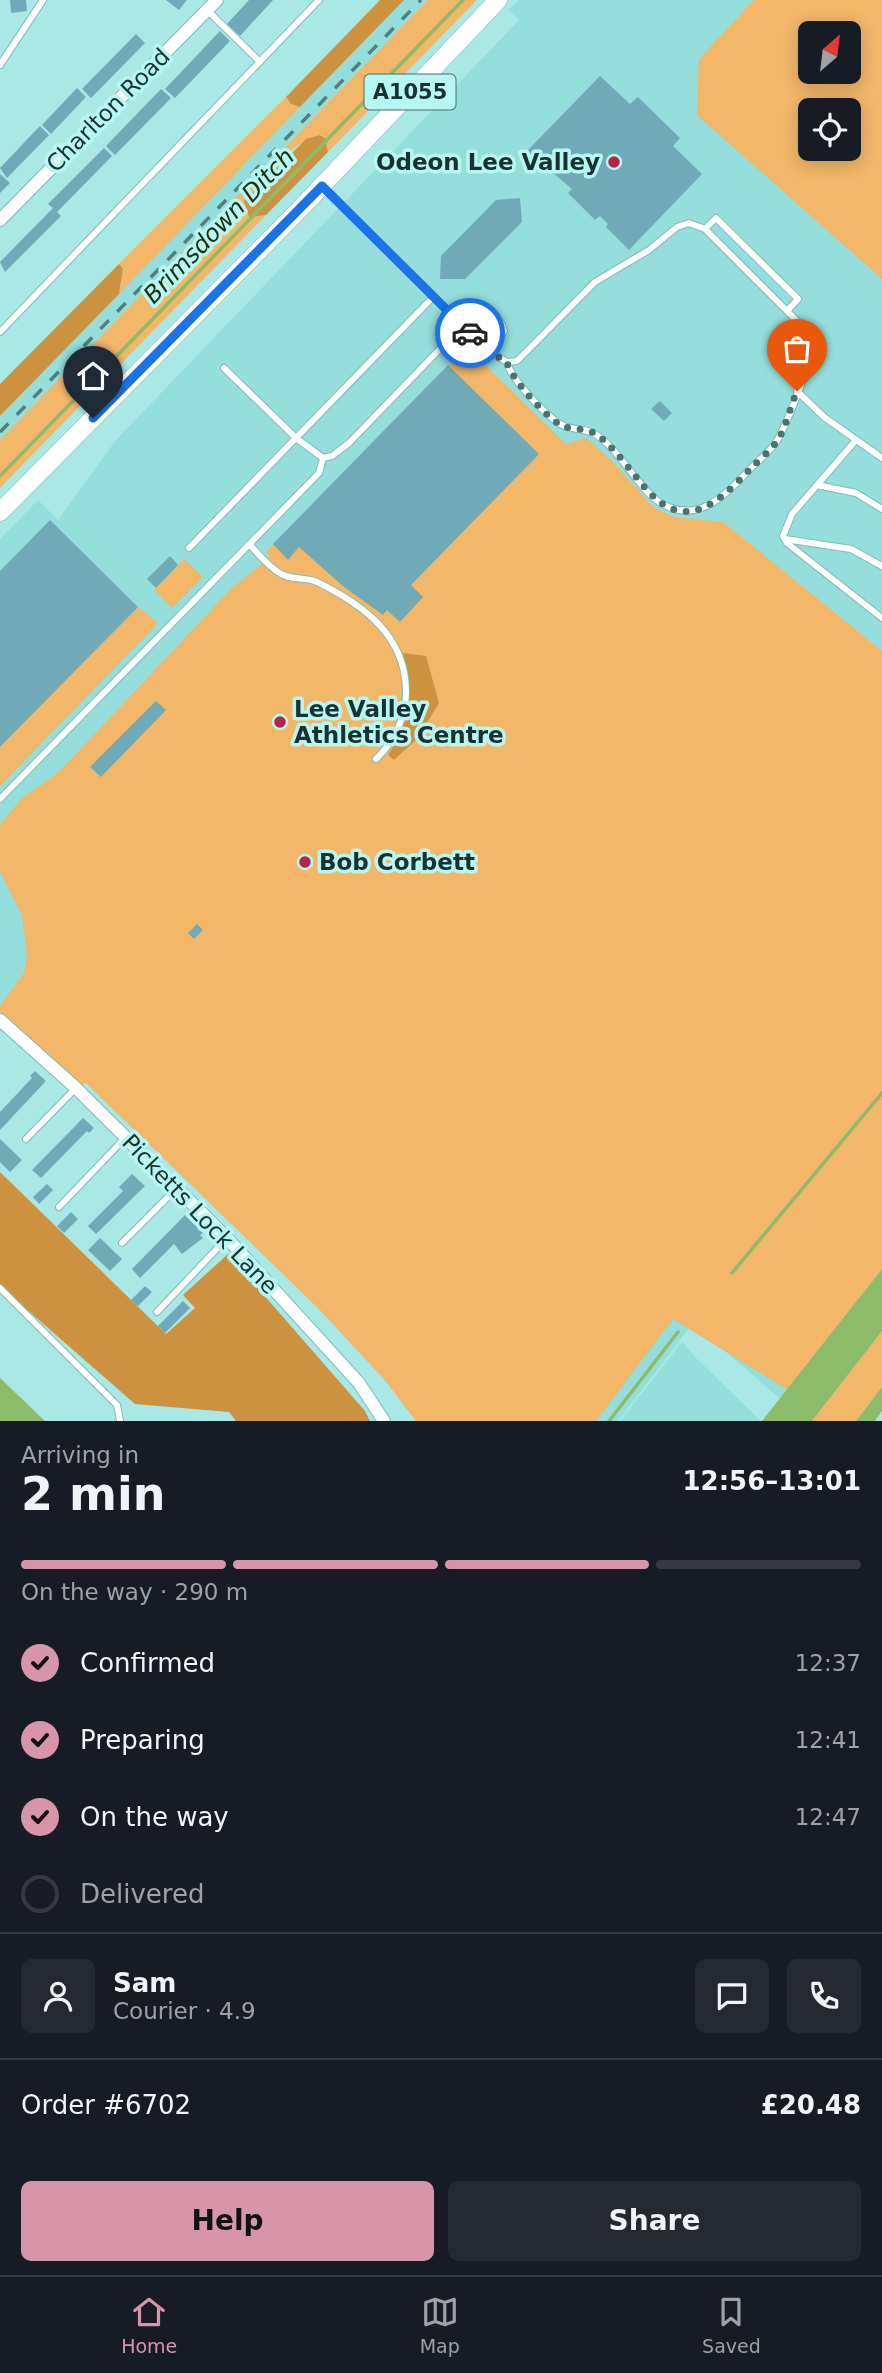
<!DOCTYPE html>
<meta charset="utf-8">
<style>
:root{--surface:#171b24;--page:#242831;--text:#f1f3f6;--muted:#9ea1a6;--line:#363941;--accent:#d695a8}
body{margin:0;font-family:"DejaVu Sans",sans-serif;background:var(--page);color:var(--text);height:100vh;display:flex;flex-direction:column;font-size:26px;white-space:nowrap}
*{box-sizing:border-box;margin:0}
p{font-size:23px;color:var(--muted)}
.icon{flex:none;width:38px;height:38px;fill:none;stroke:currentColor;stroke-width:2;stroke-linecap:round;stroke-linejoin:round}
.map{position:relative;height:1421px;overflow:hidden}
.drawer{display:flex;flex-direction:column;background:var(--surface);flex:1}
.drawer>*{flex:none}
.needle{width:46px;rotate:28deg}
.tools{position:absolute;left:798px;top:21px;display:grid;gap:14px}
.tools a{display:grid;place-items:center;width:63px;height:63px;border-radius:10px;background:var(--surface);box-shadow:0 4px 18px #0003;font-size:35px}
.pin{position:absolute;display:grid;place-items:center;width:60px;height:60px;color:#fff;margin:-72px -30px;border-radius:50% 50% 50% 0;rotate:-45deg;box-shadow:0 0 7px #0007}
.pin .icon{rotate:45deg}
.courier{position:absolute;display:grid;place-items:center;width:70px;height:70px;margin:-35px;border:5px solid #1a73e8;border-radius:50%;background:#fff;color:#222;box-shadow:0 2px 9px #0007}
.summary em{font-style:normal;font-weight:800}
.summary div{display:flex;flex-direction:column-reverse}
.summary{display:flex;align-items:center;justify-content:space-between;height:119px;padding:0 21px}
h1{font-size:46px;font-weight:800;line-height:52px}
.bar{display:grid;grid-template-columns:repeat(4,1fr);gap:10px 7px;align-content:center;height:84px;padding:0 21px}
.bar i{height:9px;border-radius:5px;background:var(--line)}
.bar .selected{background:var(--accent)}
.bar p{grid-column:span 4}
.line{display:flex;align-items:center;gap:18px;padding:0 21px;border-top:2px solid var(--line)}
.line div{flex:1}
.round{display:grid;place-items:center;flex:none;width:74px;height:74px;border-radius:10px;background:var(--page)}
ol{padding:0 21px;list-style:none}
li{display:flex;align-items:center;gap:21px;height:77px}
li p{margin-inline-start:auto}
li .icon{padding:7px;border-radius:50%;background:var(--accent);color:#111;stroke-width:4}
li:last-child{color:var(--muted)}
li i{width:38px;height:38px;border:4px solid var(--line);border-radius:50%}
.primary-button{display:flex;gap:14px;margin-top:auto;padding:14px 21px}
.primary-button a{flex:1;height:80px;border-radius:10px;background:var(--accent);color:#111;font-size:28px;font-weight:800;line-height:80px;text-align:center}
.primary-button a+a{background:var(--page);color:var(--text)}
.tab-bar{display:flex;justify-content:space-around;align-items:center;height:98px;border-top:2px solid var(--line);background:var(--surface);font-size:19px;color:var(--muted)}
.tab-bar a{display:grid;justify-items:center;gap:4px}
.tab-bar .selected{color:var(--accent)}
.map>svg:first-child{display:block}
.built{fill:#95dedb;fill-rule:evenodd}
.green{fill:#f2b769;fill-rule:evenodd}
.forest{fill:#cd923f}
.water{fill:#8ebb69}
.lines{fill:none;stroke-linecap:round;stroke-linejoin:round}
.stream{stroke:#8ebb69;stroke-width:3.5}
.building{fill:#6faab6}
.lane-casing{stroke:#7fbcb9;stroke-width:8}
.street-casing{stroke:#7fbcb9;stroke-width:14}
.primary-casing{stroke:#7fbcb9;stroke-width:19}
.lane{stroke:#fff;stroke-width:6}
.street{stroke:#fff;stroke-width:12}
.primary{stroke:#fff;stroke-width:18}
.rail{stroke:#557d7c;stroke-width:3.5;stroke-dasharray:12 12;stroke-linecap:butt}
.done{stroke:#4b7270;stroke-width:7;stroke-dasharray:0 12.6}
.route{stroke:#1a73e8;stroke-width:9}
.poi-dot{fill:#b52349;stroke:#b6f6f3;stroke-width:2.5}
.labels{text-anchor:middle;stroke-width:7;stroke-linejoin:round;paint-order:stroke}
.shield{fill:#b6f6f3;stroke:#486d6b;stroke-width:2}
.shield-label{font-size:21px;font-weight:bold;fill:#193231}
.street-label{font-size:23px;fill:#193231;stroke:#b6f6f3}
.poi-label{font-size:23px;font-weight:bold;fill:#193231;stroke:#b6f6f3;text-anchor:start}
.water-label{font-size:24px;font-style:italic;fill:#1e300e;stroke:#b6f6f3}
</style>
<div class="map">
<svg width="882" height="1421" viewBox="0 0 882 1421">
<rect width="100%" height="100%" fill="#a9e8e5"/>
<path class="built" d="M404 0H428L0 440V416Z
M519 0H882V1265L804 1372 780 1399 693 1323 618 1421H416L384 1379 318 1308 85 1082 0 1006V539L38 500 58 520 116 440 519 20 508 10ZM810 33H849V72H810ZM810 110H849V149H810Z
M682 1342 698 1360 761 1421H620Z"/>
<path class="green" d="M428 0H477L328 152 325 138 320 135C282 145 266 184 249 217L266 215 0 488V440Z
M754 0H882V279L697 115 699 59ZM810 33H849V72H810ZM810 110H849V149H810Z
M286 97 291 104 300 107 119 294 123 270 119 264Z
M467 347 566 444 587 438 616 465 654 508 675 517 723 522 882 651V1269L788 1390 673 1319 596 1421H416L384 1379 318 1308 86 1083 82 1085 0 1012V1006L24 973 27 955 22 915 0 871V825L21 799 60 771 231 589 270 557 266 552Z
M184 559 203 577 172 608 154 590Z
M138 607 158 623 0 786V747Z
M882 1331V1387L856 1421H812Z"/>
<path class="forest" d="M380 0H404L300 107 291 104 286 97Z
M320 135 325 138 328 152 266 215 249 217 244 201 306 139Z
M119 264 123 269 119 294 0 416V384Z
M403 653 426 656 439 703 417 739 394 760 388 755C410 721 414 691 403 653Z
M0 1172 166 1334 195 1308 183 1295 228 1254 365 1411 370 1421H236L229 1412 135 1404 0 1286Z"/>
<path class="water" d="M882 1269V1331L812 1421H762Z
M0 1378 45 1421H0Z
M882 1387V1411L875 1421H856Z"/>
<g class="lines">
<path class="stream" d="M0 476 463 0
M732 1273 882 1093
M609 1421 678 1332"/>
</g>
<path class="building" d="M10 0H26L27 11 11 13Z
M166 0H187L179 10Z
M249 0H273L240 36 227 24Z
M220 31 230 41 175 98 165 89Z
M136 34 145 43 91 98 82 89Z
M600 76 630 104 638 97 680 138 673 146 702 174 629 250 606 227 608 224 600 216 595 220 568 193 572 189 527 151Z
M77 88 86 97 51 134 42 125Z
M161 89 171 98 115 155 106 146Z
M40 126 49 135 7 178 0 168Z
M104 148 112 156 57 212 61 216 5 272 0 262 53 208 48 204Z
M0 174 10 183 0 193Z
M520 198 522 222 465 279H440L441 256 496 200Z
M448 365 539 454 411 585 423 597 400 622 387 610 383 615 344 587 299 547 288 560 273 544Z
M660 401 672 413 664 421 651 409Z
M50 520 138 607 0 747V571Z
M170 556 178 565 156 588 147 579Z
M156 701 166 710 101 777 90 767Z
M197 924 203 930 194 939 188 933Z
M35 1071 46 1081 0 1130V1112L32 1078 30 1076Z
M83 1118 94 1128 89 1133 87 1131 41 1178 32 1170Z
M0 1139 22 1160 10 1172 0 1162Z
M132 1174 145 1186 96 1234 88 1226 123 1191 119 1187Z
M47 1184 53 1190 39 1204 33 1197Z
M71 1212 78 1219 64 1233 57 1226Z
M185 1215 203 1233 200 1235 203 1238 182 1254 174 1244 140 1278 132 1269Z
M100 1238 122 1259 110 1271 88 1250Z
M145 1286 152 1292 138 1306 131 1300Z
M183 1301 190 1308 165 1333 158 1326Z"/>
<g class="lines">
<defs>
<path id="lane" d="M207 10 260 62
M0 65 43 0
M324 187 490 352 507 362 517 361 595 282 649 250 677 227 689 223 705 229 802 326 809 334 813 349C804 377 792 413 778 439 773 449 761 458 753 466 727 493 699 527 659 502 637 487 617 445 593 433 584 428 571 430 562 425 547 417 510 378 507 362
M705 229 716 218 798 299 787 311
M447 310C472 300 495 301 504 331L490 352
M0 332 319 0
M224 368 296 438 323 458 332 456 349 443 463 325
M797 391 824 417 882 458
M856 440 792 514 783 536 787 543 882 618
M817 485 856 493 882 509
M785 539 851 549 882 566
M250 545C259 555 269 567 281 574 292 580 306 577 317 582 364 605 406 636 406 692 406 717 394 742 376 759
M189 548 434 296
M0 799 319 473 323 458
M26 1139 76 1088
M59 1207 125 1138
M122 1243 177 1188
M0 1288 117 1405 120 1421
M157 1312 227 1238"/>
<path id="street" d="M0 220 217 0
M0 1020 76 1088 227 1238 359 1383 384 1421"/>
<path id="primary" d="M0 512 298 211 498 0"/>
</defs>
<use href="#lane" class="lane-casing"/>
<use href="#street" class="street-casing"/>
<use href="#primary" class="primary-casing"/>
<use href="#lane" class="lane"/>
<use href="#street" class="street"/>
<use href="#primary" class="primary"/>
<path class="rail" d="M0 432 421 0"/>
</g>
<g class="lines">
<path class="done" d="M470 333 490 352 507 362C510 378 547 418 562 426 572 430 585 428 594 433 615 445 637 482 656 499 694 531 726 494 751 468 759 460 770 451 777 441 786 428 790 407 797 391"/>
<path class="route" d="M93 418 322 186 470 333"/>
</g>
<g class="poi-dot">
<circle cx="614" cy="162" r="7"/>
<circle cx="280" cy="722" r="7"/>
<circle cx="305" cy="862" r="7"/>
</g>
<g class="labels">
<rect class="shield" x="364.5" y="74.5" width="91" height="35" rx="5"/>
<g class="shield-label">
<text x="410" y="99">A1055</text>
</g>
<g class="street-label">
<text transform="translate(108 110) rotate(-45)" y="8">Charlton Road</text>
<text transform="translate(200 1214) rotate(46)" y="8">Picketts Lock Lane</text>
</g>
<g class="poi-label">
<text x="600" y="170" text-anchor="end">Odeon Lee Valley</text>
<text x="294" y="717">Lee Valley<tspan x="294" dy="26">Athletics Centre</tspan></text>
<text x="319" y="870">Bob Corbett</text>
</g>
<g class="water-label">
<text transform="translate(219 226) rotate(-46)" y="8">Brimsdown Ditch</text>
</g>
</g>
</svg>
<div class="tools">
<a><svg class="needle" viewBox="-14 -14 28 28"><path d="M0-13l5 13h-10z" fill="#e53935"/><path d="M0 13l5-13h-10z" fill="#9ea1a6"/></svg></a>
<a><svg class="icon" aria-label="locate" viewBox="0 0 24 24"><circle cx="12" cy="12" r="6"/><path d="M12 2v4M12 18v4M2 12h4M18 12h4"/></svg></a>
</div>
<div class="pin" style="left:797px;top:391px;background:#ea580c"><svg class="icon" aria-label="bag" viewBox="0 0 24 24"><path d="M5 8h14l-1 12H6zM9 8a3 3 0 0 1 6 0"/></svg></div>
<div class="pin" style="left:93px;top:418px;background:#1f2937"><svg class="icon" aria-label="home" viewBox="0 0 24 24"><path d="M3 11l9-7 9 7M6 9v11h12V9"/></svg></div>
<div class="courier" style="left:470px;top:333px"><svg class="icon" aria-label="car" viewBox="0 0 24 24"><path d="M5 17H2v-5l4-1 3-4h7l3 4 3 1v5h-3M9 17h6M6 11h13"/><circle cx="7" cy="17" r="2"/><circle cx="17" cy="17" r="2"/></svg></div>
</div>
<section class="drawer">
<div class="summary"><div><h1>2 min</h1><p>Arriving in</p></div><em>12:56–13:01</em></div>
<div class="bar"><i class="selected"></i><i class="selected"></i><i class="selected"></i><i></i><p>On the way · 290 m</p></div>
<ol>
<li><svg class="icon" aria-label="check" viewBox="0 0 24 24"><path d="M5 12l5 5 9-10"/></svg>Confirmed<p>12:37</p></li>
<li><svg class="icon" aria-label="check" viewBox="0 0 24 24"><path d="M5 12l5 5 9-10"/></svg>Preparing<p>12:41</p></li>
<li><svg class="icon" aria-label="check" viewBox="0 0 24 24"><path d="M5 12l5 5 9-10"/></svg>On the way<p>12:47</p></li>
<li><i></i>Delivered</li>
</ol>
<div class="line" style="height:126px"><a class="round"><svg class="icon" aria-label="person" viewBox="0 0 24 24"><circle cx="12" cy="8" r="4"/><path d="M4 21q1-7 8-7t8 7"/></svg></a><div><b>Sam</b><p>Courier · 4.9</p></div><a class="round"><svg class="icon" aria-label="chat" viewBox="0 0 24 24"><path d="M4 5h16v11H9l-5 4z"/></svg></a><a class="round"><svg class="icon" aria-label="phone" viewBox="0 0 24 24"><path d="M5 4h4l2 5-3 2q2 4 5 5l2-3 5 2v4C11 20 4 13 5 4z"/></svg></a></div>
<div class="line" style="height:91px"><div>Order #6702</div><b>£20.48</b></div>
<div class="primary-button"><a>Help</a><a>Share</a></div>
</section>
<nav class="tab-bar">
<a class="selected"><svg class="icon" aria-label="home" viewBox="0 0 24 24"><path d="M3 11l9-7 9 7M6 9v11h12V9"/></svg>Home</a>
<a><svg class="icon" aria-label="map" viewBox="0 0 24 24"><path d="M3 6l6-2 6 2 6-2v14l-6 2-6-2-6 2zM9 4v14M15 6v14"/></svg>Map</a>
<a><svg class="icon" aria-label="saved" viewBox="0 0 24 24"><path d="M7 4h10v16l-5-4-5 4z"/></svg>Saved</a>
</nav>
